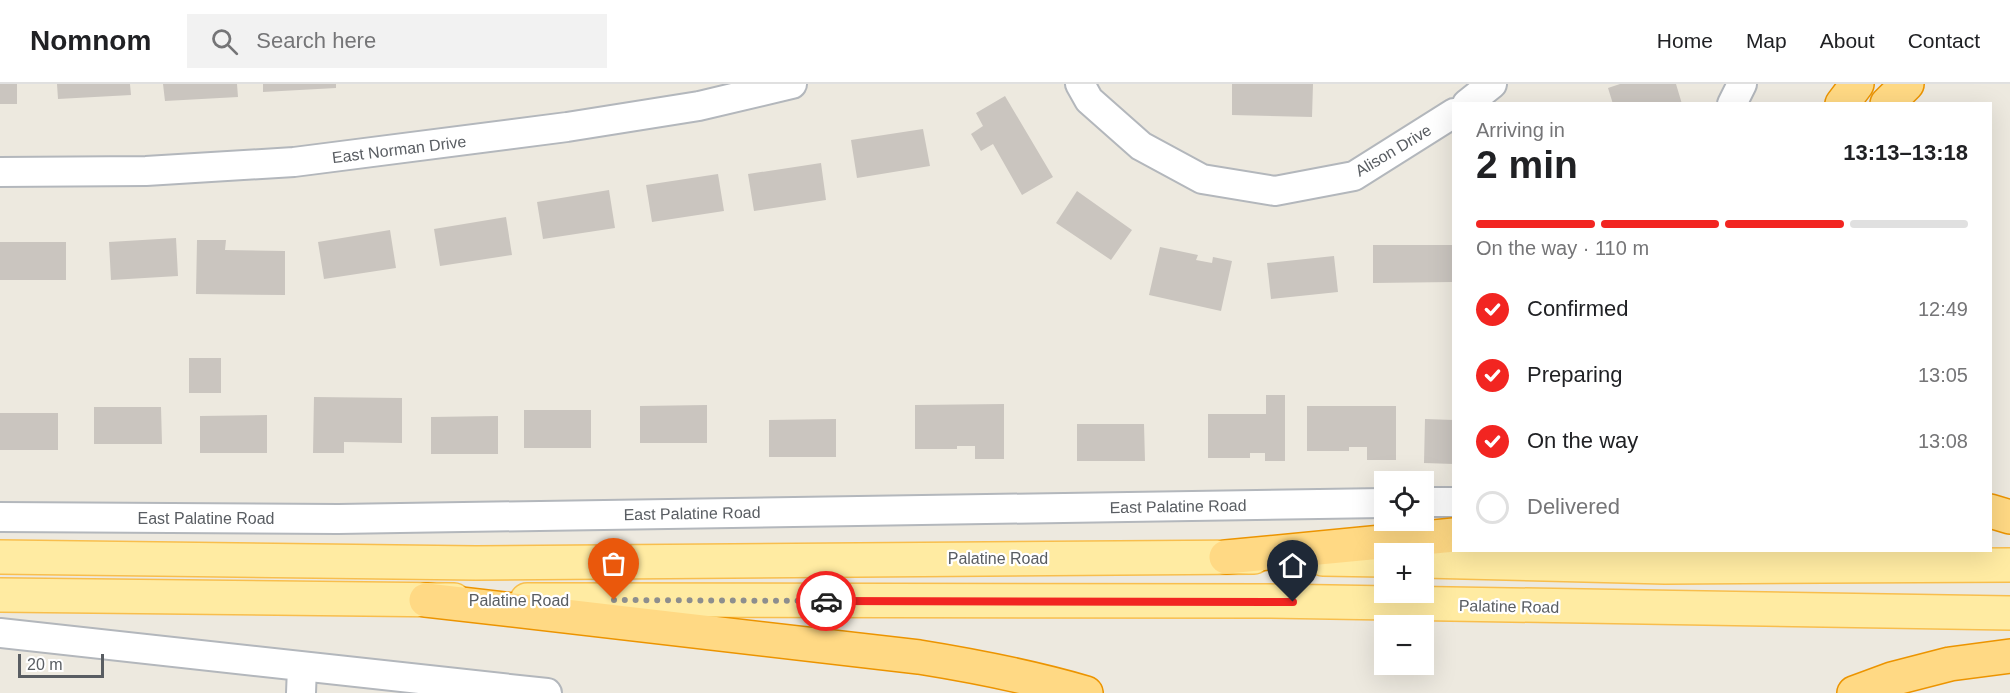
<!DOCTYPE html>
<meta charset="utf-8">
<style>
:root{--surface:#fff;--page:#f2f2f2;--text:#202124;--muted:#757577;--line:#e0e0e0;--accent:#f22521}
body{margin:0;font-family:Arial,sans-serif;background:var(--page);color:var(--text);height:100vh;display:flex;flex-direction:column;font-size:22px;white-space:nowrap}
*{box-sizing:border-box;margin:0}
p{font-size:20px;color:var(--muted)}
.icon{flex:none;width:33px;height:33px;fill:none;stroke:currentColor;stroke-width:2;stroke-linecap:round;stroke-linejoin:round}
.map{position:relative;flex:1;overflow:hidden}
.details{position:absolute;left:1452px;top:18px;width:540px;height:450px;display:flex;flex-direction:column;background:var(--surface);border-radius:0px;box-shadow:0 6px 24px #0002}
.details>*{flex:none}
.tools{position:absolute;left:1374px;top:387px;display:grid;gap:12px}
.tools a{display:grid;place-items:center;width:60px;height:60px;border-radius:0px;background:var(--surface);box-shadow:0 6px 24px #0002;font-size:30px}
.scale{position:absolute;left:18px;bottom:15px;width:86px;box-sizing:border-box;padding-left:6px;border:3px solid #595d62;border-top:0;font-size:16px;line-height:21px;white-space:nowrap;color:#595d62;-webkit-text-stroke:4px #fff;paint-order:stroke}
.pin{position:absolute;display:grid;place-items:center;width:51px;height:51px;color:#fff;margin:-62px -26px;border-radius:50% 50% 50% 0;rotate:-45deg;box-shadow:0 0 6px #0007}
.pin .icon{rotate:45deg}
.courier{position:absolute;display:grid;place-items:center;width:60px;height:60px;margin:-30px;border:4px solid #f22521;border-radius:50%;background:#fff;color:#222;box-shadow:0 2px 8px #0007}
.headline em{font-style:normal;font-weight:800}
.headline div{display:flex;flex-direction:column-reverse}
.headline{display:flex;align-items:center;justify-content:space-between;height:102px;padding:0 24px}
h1{font-size:39px;font-weight:800;line-height:45px}
.bar{display:grid;grid-template-columns:repeat(4,1fr);gap:9px 6px;align-content:center;height:72px;padding:0 24px}
.bar i{height:8px;border-radius:4px;background:var(--line)}
.bar .selected{background:var(--accent)}
.bar p{grid-column:span 4}
ol{padding:0 24px;list-style:none}
li{display:flex;align-items:center;gap:18px;height:66px}
li p{margin-inline-start:auto}
li .icon{padding:6px;border-radius:50%;background:var(--accent);color:#fff;stroke-width:4}
li:last-child{color:var(--muted)}
li i{width:33px;height:33px;border:3px solid var(--line);border-radius:50%}
header{display:flex;align-items:center;gap:36px;box-sizing:border-box;height:84px;padding:0 30px;background:var(--surface);border-bottom:2px solid var(--line)}
header strong{font-size:28px}
nav{display:flex;gap:33px;margin-inline-start:auto;font-size:21px}
.search{width:420px;height:54px;background:var(--page);display:flex;align-items:center;gap:15px;box-sizing:border-box;padding:0 21px;border-radius:0px;color:var(--muted);font-size:22px}
.map>svg:first-child{display:block}
.building{fill:#cac5bf}
.lines{fill:none;stroke-linecap:round;stroke-linejoin:round}
.street-casing{stroke:#b3b7bc;stroke-width:32}
.primary-casing{stroke:#f8be4d;stroke-width:36}
.highway-casing{stroke:#ec9400;stroke-width:36}
.street{stroke:#fff;stroke-width:28}
.primary{stroke:#ffeba2;stroke-width:33}
.highway{stroke:#ffd984;stroke-width:33}
.done{stroke:#8d8e8e;stroke-width:6;stroke-dasharray:0 10.8}
.route{stroke:#f22521;stroke-width:8}
.labels{text-anchor:middle;stroke-width:4.5;stroke-linejoin:round;paint-order:stroke}
.street-label{font-size:16px;fill:#595d62;stroke:#fff}
</style>
<header>
<strong>Nomnom</strong>
<div class="search"><svg class="icon" aria-label="search" viewBox="0 0 24 24"><circle cx="10" cy="10" r="6"/><path d="M15 15l6 6"/></svg>Search here</div>
<nav><a>Home</a><a>Map</a><a>About</a><a>Contact</a></nav>
</header>
<div class="map">
<svg width="2010" height="609" viewBox="0 0 2010 609">
<rect width="100%" height="100%" fill="#ede9df"/>
<path class="building" d="M0 0H17V20H0Z
M57 0H130L131 11 58 15Z
M163 0H237L238 13 165 17Z
M263 0H336V4L263 8Z
M1232 0H1313L1312 33 1232 31Z
M1620 0H1676L1682 20H1613L1608 4Z
M1005 12 1053 93 1022 111 993 60 981 67 971 50 983 42 976 29Z
M923 45 930 82 857 94 851 56Z
M821 79 826 116 754 127 748 90Z
M718 90 724 127 652 138 646 101Z
M609 106 615 144 543 155 537 118Z
M1077 107 1132 146 1111 176 1056 139Z
M506 133 512 171 440 182 434 145Z
M390 146 396 184 324 195 318 158Z
M176 154 178 192 111 196 109 158Z
M197 156H226L225 166 285 167V211L196 210Z
M0 158H66V196H0Z
M1373 161H1453V198L1373 199Z
M1160 163 1198 171 1196 176 1212 179 1213 173 1232 177 1221 227 1149 211Z
M1334 172 1338 208 1271 215 1267 179Z
M189 274H221V309H189Z
M1266 311H1285V377H1265V369H1250V374H1208V330H1266Z
M314 313 402 314V359L344 358V369H313Z
M1004 320V375H975V362H957V365H915V321Z
M707 321V359H640V322Z
M1307 322H1396V376H1367V363H1349V367H1307Z
M94 323H161L162 360H94Z
M524 326H591V364H524Z
M0 329H58V366H0Z
M267 331V369H200V332Z
M498 332V370H431V333Z
M836 335V373H769V336Z
M1425 335 1454 336V380L1424 379Z
M1077 340H1144L1145 377H1077Z"/>
<g class="lines">
<defs>
<path id="street" d="M1080 0 1089 16 1141 62 1202 95 1275 107 1354 92 1454 29
M1467 20 1492 0
M1732 20 1742 0
M0 88 146 87 294 78 567 43 699 22 792 0
M1424 418H1454
M0 433 338 435 1384 419
M0 549 547 609
M301 609 302 583"/>
<path id="primary" d="M0 473 476 479 1254 473
M1323 475 1384 476
M1424 477 1665 483 2010 481
M0 511 454 516
M527 516 1270 517 2010 529"/>
<path id="highway" d="M1842 20 1857 0
M1887 20 1907 0
M1990 427 2010 433
M1226 473 1454 451
M426 516 919 573C975 582 1031 593 1086 609
M1854 609 1892 595 1950 580 2010 572"/>
</defs>
<use href="#street" class="street-casing"/>
<use href="#primary" class="primary-casing"/>
<use href="#highway" class="highway-casing"/>
<use href="#street" class="street"/>
<use href="#primary" class="primary"/>
<use href="#highway" class="highway"/>
</g>
<g class="lines">
<path class="done" d="M614 516 826 517"/>
<path class="route" d="M826 517 1293 518"/>
</g>
<g class="labels">
<g class="street-label">
<text transform="translate(399 65) rotate(-7)" y="6">East Norman Drive</text>
<text transform="translate(1393 66) rotate(-31)" y="6">Alison Drive</text>
<text transform="translate(1178 422) rotate(-1)" y="6">East Palatine Road</text>
<text transform="translate(692 429) rotate(-1)" y="6">East Palatine Road</text>
<text x="206" y="440">East Palatine Road</text>
<text x="998" y="480">Palatine Road</text>
<text x="519" y="522">Palatine Road</text>
<text transform="translate(1509 522) rotate(1)" y="6">Palatine Road</text>
</g>
</g>
</svg>
<div class="tools">
<a><svg class="icon" aria-label="locate" viewBox="0 0 24 24"><circle cx="12" cy="12" r="6"/><path d="M12 2v4M12 18v4M2 12h4M18 12h4"/></svg></a>
<a>+</a>
<a>−</a>
</div>
<div class="scale">20 m</div>
<div class="pin" style="left:614px;top:516px;background:#ea580c"><svg class="icon" aria-label="bag" viewBox="0 0 24 24"><path d="M5 8h14l-1 12H6zM9 8a3 3 0 0 1 6 0"/></svg></div>
<div class="pin" style="left:1293px;top:518px;background:#1f2937"><svg class="icon" aria-label="home" viewBox="0 0 24 24"><path d="M3 11l9-7 9 7M6 9v11h12V9"/></svg></div>
<div class="courier" style="left:826px;top:517px"><svg class="icon" aria-label="car" viewBox="0 0 24 24"><path d="M5 17H2v-5l4-1 3-4h7l3 4 3 1v5h-3M9 17h6M6 11h13"/><circle cx="7" cy="17" r="2"/><circle cx="17" cy="17" r="2"/></svg></div>
<section class="details">
<div class="headline"><div><h1>2 min</h1><p>Arriving in</p></div><em>13:13–13:18</em></div>
<div class="bar"><i class="selected"></i><i class="selected"></i><i class="selected"></i><i></i><p>On the way · 110 m</p></div>
<ol>
<li><svg class="icon" aria-label="check" viewBox="0 0 24 24"><path d="M5 12l5 5 9-10"/></svg>Confirmed<p>12:49</p></li>
<li><svg class="icon" aria-label="check" viewBox="0 0 24 24"><path d="M5 12l5 5 9-10"/></svg>Preparing<p>13:05</p></li>
<li><svg class="icon" aria-label="check" viewBox="0 0 24 24"><path d="M5 12l5 5 9-10"/></svg>On the way<p>13:08</p></li>
<li><i></i>Delivered</li>
</ol>
</section>
</div>
